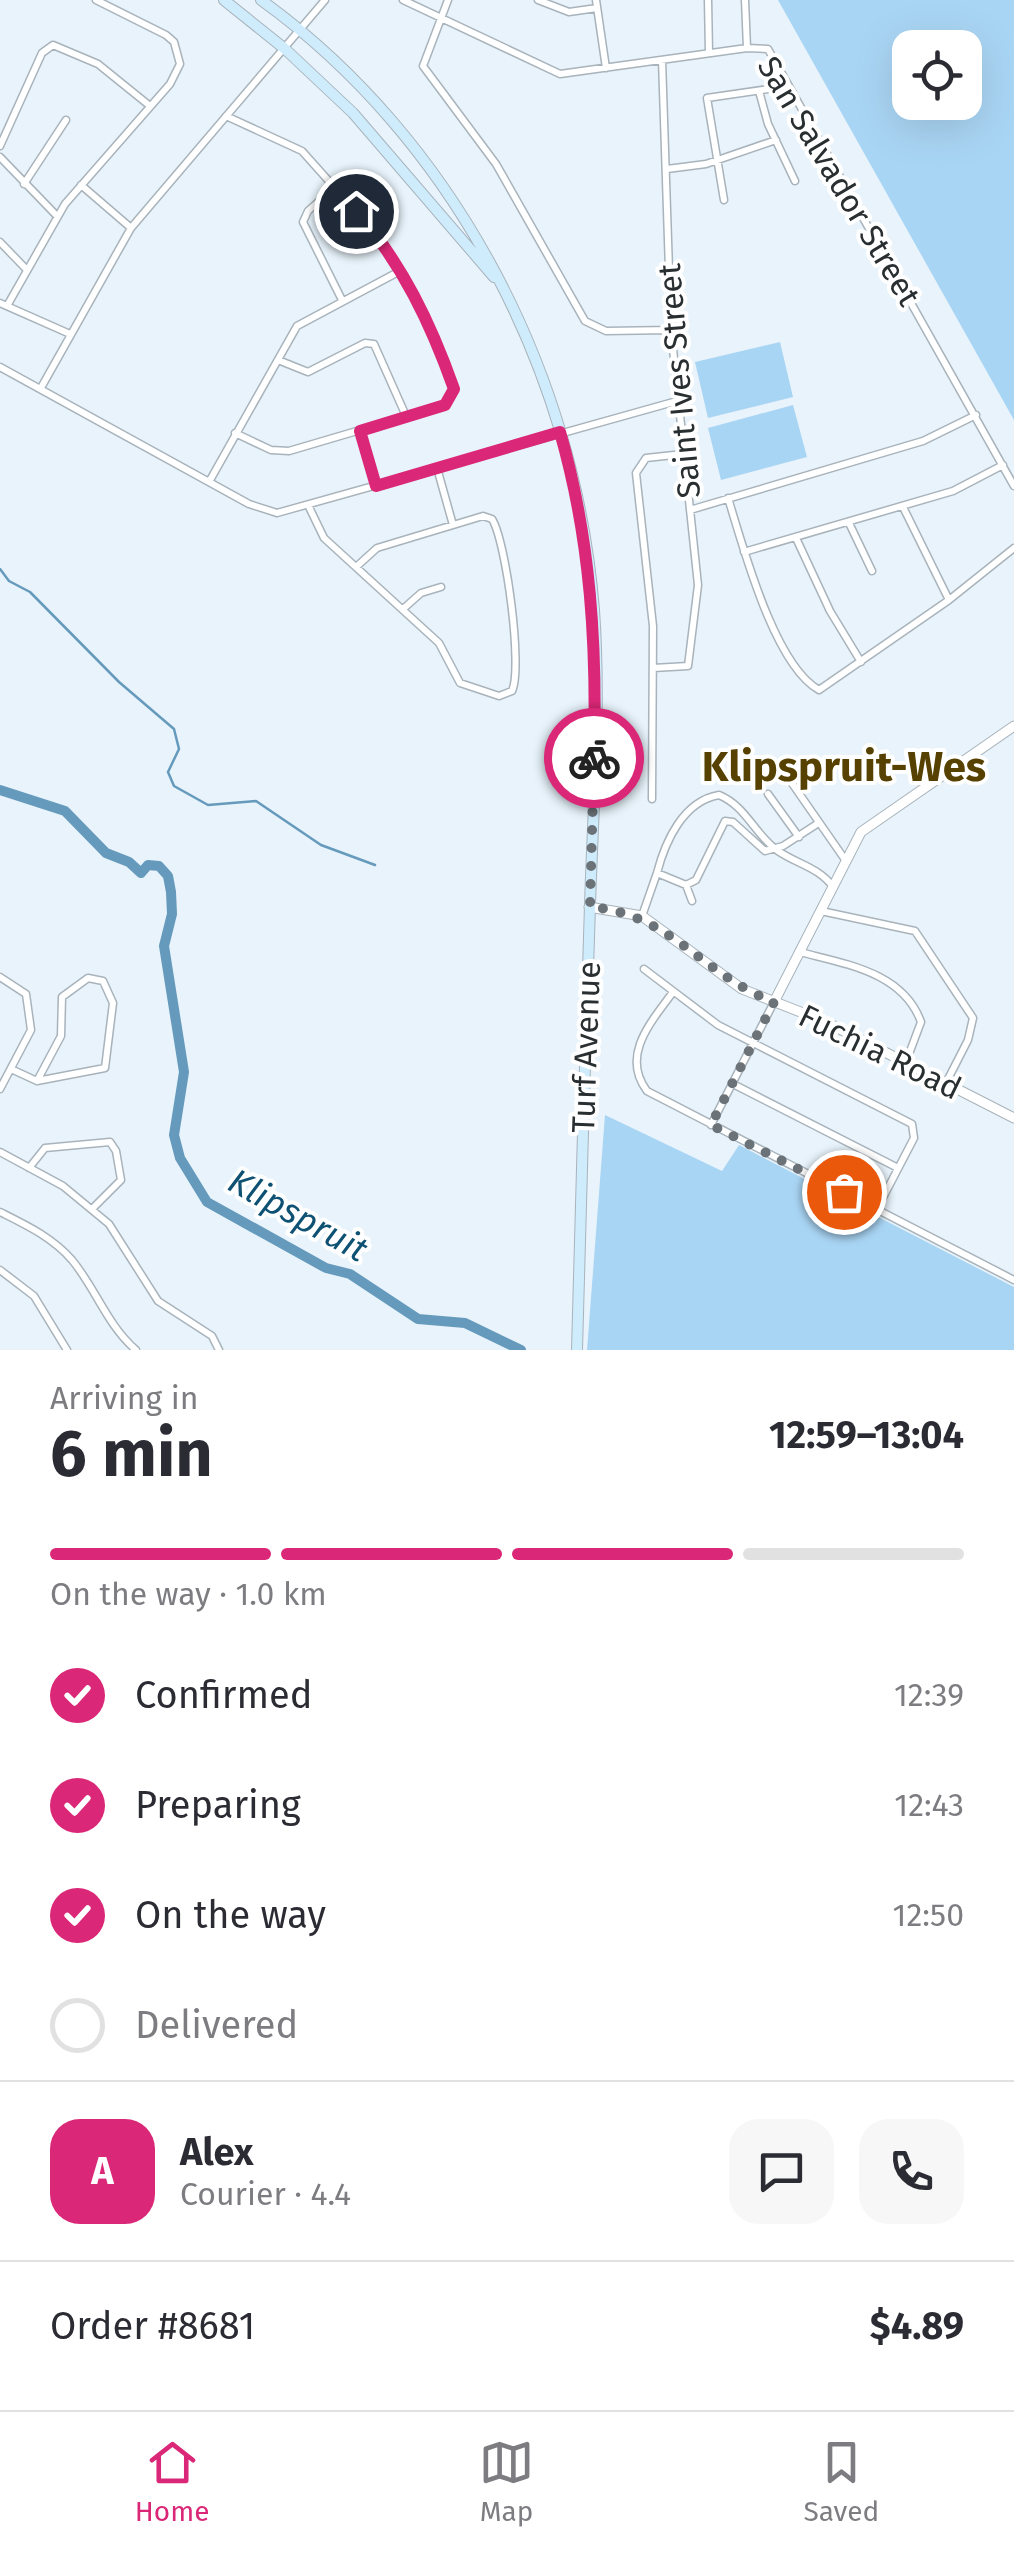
<!DOCTYPE html>
<meta charset="utf-8">
<style>
:root{--surface:#fff;--page:#f7f7f7;--text:#2b2b33;--muted:#7c7c81;--line:#e1e1e2;--accent:#db2777}
body{margin:0;font-family:"Fira Sans",sans-serif;background:var(--page);color:var(--text);height:100vh;display:flex;flex-direction:column;font-size:38px;white-space:nowrap}
*{box-sizing:border-box;margin:0}
p{font-size:32px;color:var(--muted)}
.icon{flex:none;width:55px;height:55px;fill:none;stroke:currentColor;stroke-width:2;stroke-linecap:round;stroke-linejoin:round}
.map{position:relative;height:1350px;overflow:hidden}
.drawer{display:flex;flex-direction:column;background:var(--surface);flex:1}
.drawer>*{flex:none}
.tools{position:absolute;left:892px;top:30px;display:grid;gap:20px}
.tools a{display:grid;place-items:center;width:90px;height:90px;border-radius:20px;background:var(--surface);box-shadow:0 10px 40px #0002;font-size:50px}
.pin{position:absolute;display:grid;place-items:center;width:85px;height:85px;color:#fff;margin:-42px;border:5px solid #fff;border-radius:50%;box-shadow:0 2px 10px #0007}
.courier{position:absolute;display:grid;place-items:center;width:100px;height:100px;margin:-50px;border:8px solid #db2777;border-radius:50%;background:#fff;color:#222;box-shadow:0 2px 12px #0007}
.overview em{font-style:normal;font-weight:700}
.overview div{display:flex;flex-direction:column-reverse}
.overview{display:flex;align-items:center;justify-content:space-between;height:170px;padding:0 50px}
h1{font-size:65px;font-weight:700;line-height:75px}
.bar{display:grid;grid-template-columns:repeat(4,1fr);gap:15px 10px;align-content:center;height:120px;padding:0 50px}
.bar i{height:12px;border-radius:8px;background:var(--line)}
.bar .on{background:var(--accent)}
.bar p{grid-column:span 4}
.line{display:flex;align-items:center;gap:25px;padding:0 50px;border-top:2px solid var(--line)}
.line div{flex:1}
.round{display:grid;place-items:center;flex:none;width:105px;height:105px;border-radius:30px;background:var(--page)}
ol{padding:0 50px;list-style:none}
li{display:flex;align-items:center;gap:30px;height:110px}
li p{margin-inline-start:auto}
li .icon{padding:10px;border-radius:50%;background:var(--accent);color:#fff;stroke-width:4}
li:last-child{color:var(--muted)}
li i{width:55px;height:55px;border:5px solid var(--line);border-radius:50%}
.tabs{display:flex;justify-content:space-around;align-items:center;height:140px;border-top:2px solid var(--line);background:var(--surface);font-size:28px;color:var(--muted)}
.tabs a{display:grid;justify-items:center;gap:5px}
.tabs .on{color:var(--accent)}
.map>svg:first-child{display:block}
.green{fill:#a9d5f4;fill-rule:evenodd}
.lines{fill:none;stroke-linecap:round;stroke-linejoin:round}
.stream{stroke:#659abc;stroke-width:2.5}
.river{stroke:#659abc;stroke-width:10}
.minor-casing{stroke:#a8b3bb;stroke-width:9}
.tertiary-casing{stroke:#a8b3bb;stroke-width:11}
.secondary-casing{stroke:#a8b3bb;stroke-width:12}
.minor{stroke:#fff;stroke-width:6}
.tertiary{stroke:#fff;stroke-width:9}
.secondary{stroke:#cfecfd;stroke-width:10}
.done{stroke:#6c7378;stroke-width:10;stroke-dasharray:0 18}
.route{stroke:#db2777;stroke-width:12}
.labels{text-anchor:middle;stroke-width:8;stroke-linejoin:round;paint-order:stroke}
.street-label{font-size:32px;fill:#292e31;stroke:#fff}
.water-label{font-size:35px;font-style:italic;fill:#0e5173;stroke:#fff}
.district-label{font-size:42px;font-weight:bold;fill:#564100;stroke:#fff}
</style>
<div class="map">
<svg width="1014" height="1350" viewBox="0 0 1014 1350">
<rect width="100%" height="100%" fill="#e8f3fb"/>
<path class="green" d="M778 0H1014V420ZM910 48H965V102H910Z
M780 342 793 397 708 418 695 362Z
M793 405 807 457 721 480 708 428Z
M605 1115 722 1171 739 1145 1014 1287V1350H587Z"/>
<g class="lines">
<path class="stream" d="M0 569 9 581 30 592 119 682 174 729 179 749 168 772 174 786 208 805 256 801 321 845 375 865"/>
<path class="river" d="M0 790 65 811 106 853 129 862 141 873 148 865 159 866 168 876 171 892 172 914 164 946 184 1072 174 1135 180 1158 207 1202 326 1268 350 1274 418 1319 465 1323 521 1350"/>
<defs>
<path id="minor" d="M403 0 560 74 747 48 768 49 1014 486
M448 0 423 66 496 164 585 321 606 331 671 330
M538 0 569 12 597 8
M596 0 606 68
M708 0 709 53
M745 0 747 48
M759 91 768 124 795 181
M226 116 302 151 377 235 422 310 454 389 445 405 289 451 271 450 235 433
M0 146 42 53 53 45 98 64 150 106
M0 157 57 216
M667 169 706 164 776 140
M24 184 66 120
M81 185 131 228
M335 187 308 211 303 222 342 300
M724 200 707 98 789 86
M0 242 27 270
M0 303 70 334
M7 306 65 204 170 84 180 64 174 42 166 35 96 0
M278 360 308 372 365 343 374 344 406 416
M0 367 249 504 277 513 677 401
M42 386 131 228 325 0
M360 431 376 485
M437 468 453 525
M209 482 297 326 400 271
M728 498C743 546 774 665 819 690L949 600 1014 548
M309 507 324 538 439 643 460 683 499 696 512 691C523 668 506 541 492 519L483 516 377 548 356 567
M903 507 949 600
M690 510 923 441 976 415
M849 523 872 571
M796 538 830 611 861 662
M744 552 953 491 1003 465
M403 609 421 593 441 587
M653 668 688 666 698 585 671 330 662 60
M789 779 846 861
M768 794 799 837
M652 799 653 626 636 473 646 458 683 454
M657 873C665 842 683 801 719 795 746 806 755 835 778 851 797 864 820 868 833 887
M686 885 692 901
M821 911 915 931 973 1018 968 1040 946 1083
M642 916 657 873 686 885 696 880 725 821 733 822 765 851 783 846 817 824
M800 952C845 964 903 972 921 1022L906 1062
M644 969 718 1025 912 1124 914 1138 877 1209
M0 977 26 994 31 1030 0 1089
M673 992C652 1021 620 1055 647 1091L1014 1280
M11 1069 37 1081 105 1068 113 1003 103 981 88 978 62 997 61 1036 37 1081
M733 1084 898 1168
M711 1125 774 1002
M0 1152 63 1186 109 1224 158 1301 212 1336 219 1350
M29 1168 45 1148 110 1142 116 1151 121 1180 92 1209
M0 1212C26 1225 52 1237 72 1260 96 1289 107 1325 136 1350
M0 1270 34 1296 67 1350"/>
<path id="tertiary" d="M589 907 642 916 742 989 826 1022 1014 1118
M774 1002 861 832 1014 726"/>
<path id="secondary" d="M224 0 285 49 353 113 494 277
M261 0C455 140 575 373 594 610 601 708 593 807 590 905 585 1053 581 1202 577 1350"/>
</defs>
<use href="#minor" class="minor-casing"/>
<use href="#tertiary" class="tertiary-casing"/>
<use href="#secondary" class="secondary-casing"/>
<use href="#minor" class="minor"/>
<use href="#tertiary" class="tertiary"/>
<use href="#secondary" class="secondary"/>
</g>
<g class="lines">
<path class="done" d="M594 758 590 907C670 913 702 975 774 1002L711 1125 844 1192"/>
<path class="route" d="M356 211C402 263 431 324 454 389L445 405 360 431 376 486 560 432C591 540 597 646 594 758"/>
</g>
<g class="labels">
<g class="street-label">
<text transform="translate(839 181) rotate(59)" y="11">San Salvador Street</text>
<text transform="translate(679 381) rotate(-95)" y="11">Saint Ives Street</text>
<text transform="translate(586 1047) rotate(-88)" y="11">Turf Avenue</text>
<text transform="translate(880 1052) rotate(26)" y="11">Fuchia Road</text>
</g>
<g class="water-label">
<text transform="translate(298 1215) rotate(29)" y="12">Klipspruit</text>
</g>
<g class="district-label">
<text x="844" y="781">Klipspruit-Wes</text>
</g>
</g>
</svg>
<div class="tools">
<a><svg class="icon" aria-label="locate" viewBox="0 0 24 24"><circle cx="12" cy="12" r="6"/><path d="M12 2v4M12 18v4M2 12h4M18 12h4"/></svg></a>
</div>
<div class="pin" style="left:844px;top:1192px;background:#ea580c"><svg class="icon" aria-label="bag" viewBox="0 0 24 24"><path d="M5 8h14l-1 12H6zM9 8a3 3 0 0 1 6 0"/></svg></div>
<div class="pin" style="left:356px;top:211px;background:#1f2937"><svg class="icon" aria-label="home" viewBox="0 0 24 24"><path d="M3 11l9-7 9 7M6 9v11h12V9"/></svg></div>
<div class="courier" style="left:594px;top:758px"><svg class="icon" aria-label="bike" viewBox="0 0 24 24"><circle cx="6" cy="16" r="4"/><circle cx="18" cy="16" r="4"/><path d="M6 16l4-8h5l3 8M10 8l3 8H6M13 5h3"/></svg></div>
</div>
<section class="drawer">
<div class="overview"><div><h1>6 min</h1><p>Arriving in</p></div><em>12:59–13:04</em></div>
<div class="bar"><i class="on"></i><i class="on"></i><i class="on"></i><i></i><p>On the way · 1.0 km</p></div>
<ol>
<li><svg class="icon" aria-label="check" viewBox="0 0 24 24"><path d="M5 12l5 5 9-10"/></svg>Confirmed<p>12:39</p></li>
<li><svg class="icon" aria-label="check" viewBox="0 0 24 24"><path d="M5 12l5 5 9-10"/></svg>Preparing<p>12:43</p></li>
<li><svg class="icon" aria-label="check" viewBox="0 0 24 24"><path d="M5 12l5 5 9-10"/></svg>On the way<p>12:50</p></li>
<li><i></i>Delivered</li>
</ol>
<div class="line" style="height:180px"><b class="round" style="background:var(--accent);color:#fff">A</b><div><b>Alex</b><p>Courier · 4.4</p></div><a class="round"><svg class="icon" aria-label="chat" viewBox="0 0 24 24"><path d="M4 5h16v11H9l-5 4z"/></svg></a><a class="round"><svg class="icon" aria-label="phone" viewBox="0 0 24 24"><path d="M5 4h4l2 5-3 2q2 4 5 5l2-3 5 2v4C11 20 4 13 5 4z"/></svg></a></div>
<div class="line" style="height:130px"><div>Order #8681</div><b>$4.89</b></div>
</section>
<nav class="tabs">
<a class="on"><svg class="icon" aria-label="home" viewBox="0 0 24 24"><path d="M3 11l9-7 9 7M6 9v11h12V9"/></svg>Home</a>
<a><svg class="icon" aria-label="map" viewBox="0 0 24 24"><path d="M3 6l6-2 6 2 6-2v14l-6 2-6-2-6 2zM9 4v14M15 6v14"/></svg>Map</a>
<a><svg class="icon" aria-label="saved" viewBox="0 0 24 24"><path d="M7 4h10v16l-5-4-5 4z"/></svg>Saved</a>
</nav>
